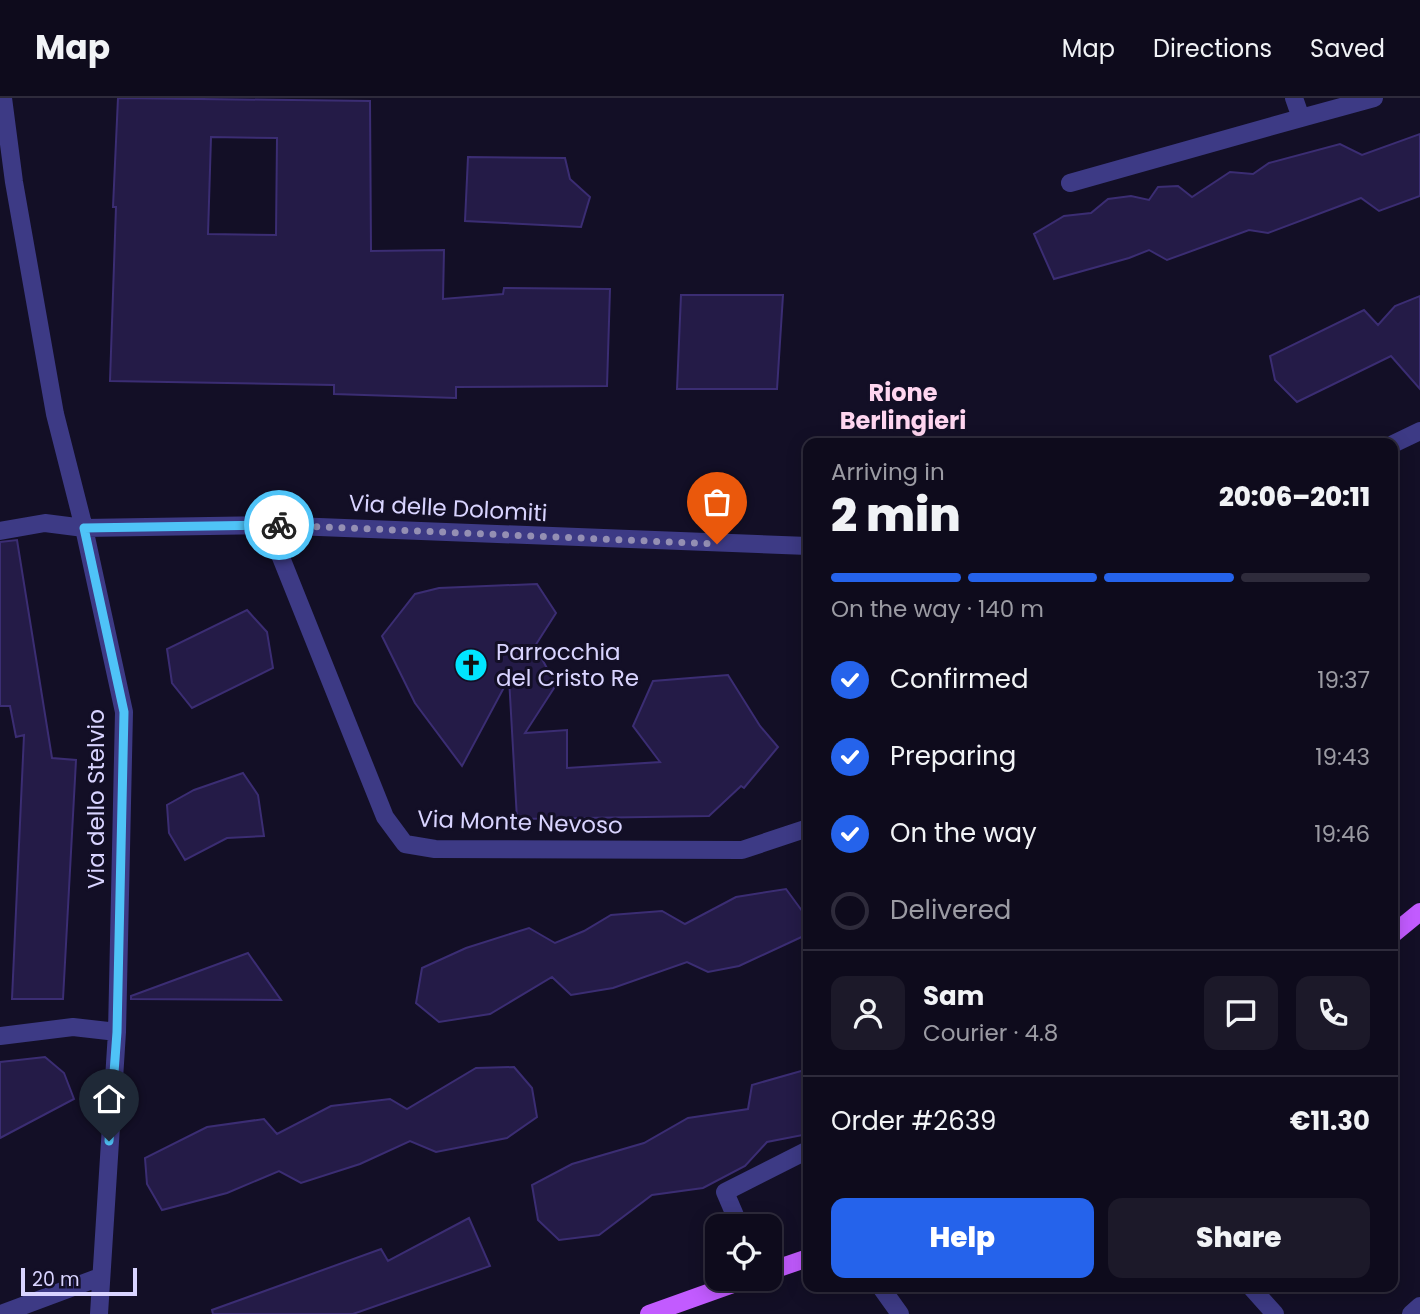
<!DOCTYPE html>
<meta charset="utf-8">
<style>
:root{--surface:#0e0b1c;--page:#1c1929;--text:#f1f3f6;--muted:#9b9ba3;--line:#2e2b3b;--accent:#2563eb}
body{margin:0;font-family:Poppins,sans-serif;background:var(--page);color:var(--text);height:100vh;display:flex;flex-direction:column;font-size:26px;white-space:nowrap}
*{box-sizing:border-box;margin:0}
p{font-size:23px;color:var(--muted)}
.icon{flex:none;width:38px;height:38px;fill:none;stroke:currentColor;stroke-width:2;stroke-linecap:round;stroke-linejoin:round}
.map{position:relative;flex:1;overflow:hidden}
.sheet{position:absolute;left:803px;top:340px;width:595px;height:854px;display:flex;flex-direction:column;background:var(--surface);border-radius:14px;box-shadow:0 4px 18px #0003,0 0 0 2px var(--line)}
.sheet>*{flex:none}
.buttons{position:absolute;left:705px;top:1116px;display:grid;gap:14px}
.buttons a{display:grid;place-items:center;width:77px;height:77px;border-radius:14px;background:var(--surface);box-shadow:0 4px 18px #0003,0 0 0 2px var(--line);font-size:35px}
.scale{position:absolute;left:21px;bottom:18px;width:116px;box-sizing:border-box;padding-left:7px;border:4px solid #d9d4ff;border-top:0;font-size:19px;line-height:24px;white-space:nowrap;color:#d9d4ff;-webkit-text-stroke:5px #130f26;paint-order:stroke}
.pin{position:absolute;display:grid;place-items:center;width:60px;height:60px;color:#fff;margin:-72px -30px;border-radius:50% 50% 50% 0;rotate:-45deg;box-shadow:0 0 7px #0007}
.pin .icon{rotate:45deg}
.courier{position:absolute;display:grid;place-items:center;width:70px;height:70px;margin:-35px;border:5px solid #4fc3f7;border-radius:50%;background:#fff;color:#222;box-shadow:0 2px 9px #0007}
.headline em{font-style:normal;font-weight:800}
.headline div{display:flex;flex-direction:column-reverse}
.headline{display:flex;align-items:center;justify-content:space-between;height:119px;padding:0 28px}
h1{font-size:46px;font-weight:800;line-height:52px}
.bar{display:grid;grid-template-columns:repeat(4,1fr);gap:10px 7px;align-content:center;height:84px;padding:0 28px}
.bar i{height:9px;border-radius:5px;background:var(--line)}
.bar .active{background:var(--accent)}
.bar p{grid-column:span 4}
.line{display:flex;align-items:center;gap:18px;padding:0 28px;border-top:2px solid var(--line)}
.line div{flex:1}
.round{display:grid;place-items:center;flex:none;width:74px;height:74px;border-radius:14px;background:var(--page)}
ol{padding:0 28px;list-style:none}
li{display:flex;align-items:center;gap:21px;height:77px}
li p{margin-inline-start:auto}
li .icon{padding:7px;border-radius:50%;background:var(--accent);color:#fff;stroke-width:4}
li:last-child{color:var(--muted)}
li i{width:38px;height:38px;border:4px solid var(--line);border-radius:50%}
.primary-button{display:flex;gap:14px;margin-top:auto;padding:14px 28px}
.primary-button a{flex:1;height:80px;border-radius:14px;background:var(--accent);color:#fff;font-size:28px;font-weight:800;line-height:80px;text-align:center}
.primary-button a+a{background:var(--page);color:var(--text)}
header{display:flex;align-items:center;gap:42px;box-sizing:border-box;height:98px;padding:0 35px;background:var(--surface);border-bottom:2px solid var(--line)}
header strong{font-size:33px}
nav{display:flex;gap:38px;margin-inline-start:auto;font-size:24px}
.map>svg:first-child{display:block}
.building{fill:#241b47;stroke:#3b2d73;stroke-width:2;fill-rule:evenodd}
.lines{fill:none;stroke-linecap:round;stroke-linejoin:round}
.minor{stroke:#3d3a85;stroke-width:18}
.major{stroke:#c25bff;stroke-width:18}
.done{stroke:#948fb3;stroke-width:7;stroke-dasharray:0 12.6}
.route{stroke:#4fc3f7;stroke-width:9}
.labels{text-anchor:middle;stroke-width:6;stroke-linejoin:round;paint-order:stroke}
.street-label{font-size:23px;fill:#d9d4ff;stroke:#130f26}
.poi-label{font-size:23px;fill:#d9d4ff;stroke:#130f26;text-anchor:start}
.neighbourhood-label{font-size:24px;font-weight:bold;fill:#ffd6f0;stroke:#130f26}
</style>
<header>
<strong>Map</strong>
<nav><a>Map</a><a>Directions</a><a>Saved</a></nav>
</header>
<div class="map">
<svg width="1420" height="1216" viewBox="0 0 1420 1216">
<rect width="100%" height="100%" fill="#130f26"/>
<path class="building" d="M118 0 370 3 371 153 444 152 443 201 503 196 504 190 610 191 607 288 456 289V300L334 296V287L110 283 116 109H113ZM211 39 277 40 276 137 208 136Z
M1420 36V98L1379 113 1361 100 1268 135 1249 132 1167 162 1149 152 1129 160 1054 181 1034 136 1064 118 1091 115 1108 101 1131 98 1149 102 1158 89 1178 88 1192 99 1230 74 1253 76 1269 65 1340 46 1362 57Z
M468 59 565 60 570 81 590 99 581 129 465 123Z
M681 197H783L777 291H677Z
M1420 198V291L1391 258 1297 304 1275 282 1270 258 1364 212 1378 227 1395 208Z
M17 442 52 660 76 662 63 901H12L24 637 16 639 10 608H0V444Z
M537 486 556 515 535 548 556 587 525 635 567 632V670L660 664 633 628 653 583 728 577 760 628 778 649 744 690 741 688 709 718 517 721 509 580 462 668 415 605 382 538 415 496 439 490Z
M247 512 267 534 273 570 192 610 172 585 167 551Z
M243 675 258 697 264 738 227 740 185 762 169 735 167 707 194 692Z
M786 791 808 821V836L739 868 708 874 687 864 613 890 571 897 552 879 490 916 439 924 416 905 422 870 466 850 529 830 555 845 584 833 611 817 662 813 685 826 736 799Z
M248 855 281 902 131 901V898Z
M45 959 64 975 74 1001 0 1040V964Z
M514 969 532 990 537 1019 507 1040 436 1054 410 1043 360 1066 301 1085 279 1073 227 1095 162 1112 147 1086 145 1060 207 1029 264 1021 277 1036 331 1008 390 1001 407 1011 476 970Z
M808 971V1036L767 1044 745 1068 703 1090 652 1097 599 1137 559 1142 538 1122 532 1087 572 1066 644 1045 688 1020 748 1011 752 987Z
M469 1120 490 1168 353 1216H213L212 1212 381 1151 388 1163Z"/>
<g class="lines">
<path class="minor" d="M3 0 14 84 55 316 84 430 124 614 117 934 99 1216
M1301 20 1374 0
M1070 85 1301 20 1294 0
M1393 346 1420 333
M268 427 385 719 405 746 435 751 742 752 808 730
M0 433 45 425 84 430 268 427 808 448
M0 938 73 929 117 934
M740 1129 725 1094 808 1052
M880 1188 900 1216
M1250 1188 1275 1216
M1 1216 100 1179
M1411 1216 1420 1208"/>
<path class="major" d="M1393 836 1420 814
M770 1173 808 1160
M649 1216 747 1181"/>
</g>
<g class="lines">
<path class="done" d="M279 427 717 446"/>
<path class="route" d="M109 1043 117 934 124 614 84 430 279 427"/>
</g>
<defs>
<symbol id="church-disc" viewBox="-11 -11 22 22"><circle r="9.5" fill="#00e5ff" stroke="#130f26"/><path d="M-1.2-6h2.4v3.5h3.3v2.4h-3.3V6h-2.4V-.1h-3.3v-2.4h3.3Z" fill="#111"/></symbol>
</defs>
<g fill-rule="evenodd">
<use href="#church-disc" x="452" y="548" width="38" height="38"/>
</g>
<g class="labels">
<g class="street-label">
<text transform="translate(448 410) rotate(3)" y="8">Via delle Dolomiti</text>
<text transform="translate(96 701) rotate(-90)" y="8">Via dello Stelvio</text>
<text transform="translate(520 724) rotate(2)" y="8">Via Monte Nevoso</text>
</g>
<g class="poi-label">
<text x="496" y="562">Parrocchia<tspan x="496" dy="26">del Cristo Re</tspan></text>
</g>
<g class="neighbourhood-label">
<text x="903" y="303">Rione<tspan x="903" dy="28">Berlingieri</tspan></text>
</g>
</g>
</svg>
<div class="buttons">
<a><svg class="icon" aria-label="locate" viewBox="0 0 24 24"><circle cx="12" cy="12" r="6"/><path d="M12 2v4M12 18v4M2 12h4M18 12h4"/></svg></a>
</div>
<div class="scale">20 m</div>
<div class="pin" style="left:717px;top:446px;background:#ea580c"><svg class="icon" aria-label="bag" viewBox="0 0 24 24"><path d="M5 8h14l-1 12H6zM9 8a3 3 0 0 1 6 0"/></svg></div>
<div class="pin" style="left:109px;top:1043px;background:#1f2937"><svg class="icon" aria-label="home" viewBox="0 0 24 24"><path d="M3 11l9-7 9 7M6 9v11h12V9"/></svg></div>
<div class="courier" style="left:279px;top:427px"><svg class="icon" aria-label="bike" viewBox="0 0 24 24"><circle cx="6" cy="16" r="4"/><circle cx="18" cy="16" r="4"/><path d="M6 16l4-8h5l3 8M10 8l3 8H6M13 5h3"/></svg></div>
<section class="sheet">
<div class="headline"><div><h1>2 min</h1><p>Arriving in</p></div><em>20:06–20:11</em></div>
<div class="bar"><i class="active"></i><i class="active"></i><i class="active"></i><i></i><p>On the way · 140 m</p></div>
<ol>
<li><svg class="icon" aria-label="check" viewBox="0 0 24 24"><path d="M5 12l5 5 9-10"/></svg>Confirmed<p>19:37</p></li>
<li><svg class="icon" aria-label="check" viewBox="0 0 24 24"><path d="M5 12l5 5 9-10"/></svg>Preparing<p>19:43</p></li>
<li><svg class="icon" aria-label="check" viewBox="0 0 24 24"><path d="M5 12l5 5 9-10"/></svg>On the way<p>19:46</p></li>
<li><i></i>Delivered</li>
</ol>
<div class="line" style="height:126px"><a class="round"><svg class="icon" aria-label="person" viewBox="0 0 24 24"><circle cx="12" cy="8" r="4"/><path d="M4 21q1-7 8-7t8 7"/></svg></a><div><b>Sam</b><p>Courier · 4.8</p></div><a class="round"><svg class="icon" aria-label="chat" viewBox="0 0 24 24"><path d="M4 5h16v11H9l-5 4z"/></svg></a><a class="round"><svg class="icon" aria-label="phone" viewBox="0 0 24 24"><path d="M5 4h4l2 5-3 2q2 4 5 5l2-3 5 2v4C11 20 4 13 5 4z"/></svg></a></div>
<div class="line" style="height:91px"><div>Order #2639</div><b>€11.30</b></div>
<div class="primary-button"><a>Help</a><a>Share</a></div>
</section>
</div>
